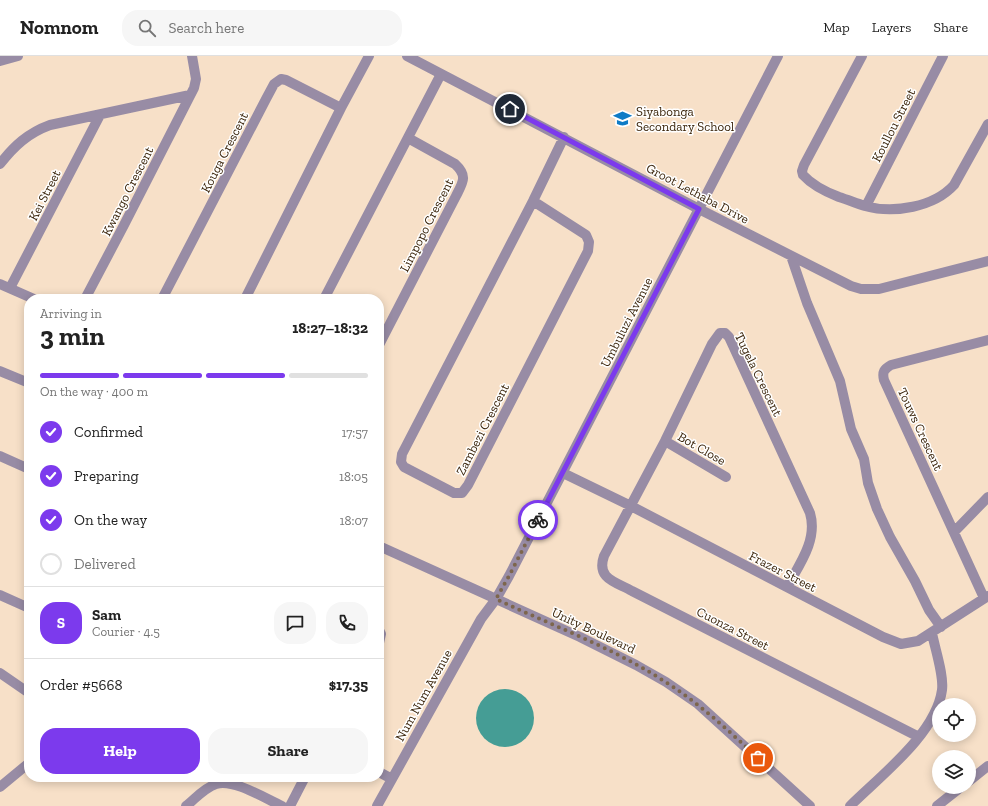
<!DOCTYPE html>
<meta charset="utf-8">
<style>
:root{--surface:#fff;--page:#f6f6f6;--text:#222;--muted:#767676;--line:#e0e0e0;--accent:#7c3aed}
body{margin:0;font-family:"Zilla Slab",serif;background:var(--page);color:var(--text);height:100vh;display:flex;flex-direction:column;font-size:15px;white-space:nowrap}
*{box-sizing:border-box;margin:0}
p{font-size:13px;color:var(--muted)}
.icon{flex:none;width:22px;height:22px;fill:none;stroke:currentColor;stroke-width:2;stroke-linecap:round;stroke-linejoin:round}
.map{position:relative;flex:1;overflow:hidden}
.side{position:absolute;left:24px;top:238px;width:360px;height:488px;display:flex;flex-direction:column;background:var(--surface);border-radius:16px;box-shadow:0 2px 10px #0003}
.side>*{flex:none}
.tools{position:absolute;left:932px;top:642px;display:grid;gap:8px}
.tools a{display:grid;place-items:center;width:44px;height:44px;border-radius:50%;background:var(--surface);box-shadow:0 2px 10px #0003;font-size:20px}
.pin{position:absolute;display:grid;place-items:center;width:34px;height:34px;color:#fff;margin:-17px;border:2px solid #fff;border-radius:50%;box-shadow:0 1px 4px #0007}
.courier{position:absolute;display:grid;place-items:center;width:40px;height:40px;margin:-20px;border:3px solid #7c3aed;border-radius:50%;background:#fff;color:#222;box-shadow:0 1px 5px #0007}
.headline em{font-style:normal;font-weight:800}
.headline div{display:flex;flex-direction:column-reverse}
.headline{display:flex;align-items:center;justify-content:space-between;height:68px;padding:0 16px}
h1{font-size:26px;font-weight:800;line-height:30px}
.bar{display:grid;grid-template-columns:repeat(4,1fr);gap:6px 4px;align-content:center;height:48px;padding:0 16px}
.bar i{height:5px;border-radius:3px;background:var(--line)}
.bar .on{background:var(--accent)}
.bar p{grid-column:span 4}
.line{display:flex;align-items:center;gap:10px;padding:0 16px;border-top:1px solid var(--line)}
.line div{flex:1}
.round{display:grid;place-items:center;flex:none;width:42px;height:42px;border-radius:16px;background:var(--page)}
ol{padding:0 16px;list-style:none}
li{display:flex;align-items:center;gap:12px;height:44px}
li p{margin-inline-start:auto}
li .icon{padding:4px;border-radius:50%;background:var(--accent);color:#fff;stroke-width:4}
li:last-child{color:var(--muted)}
li i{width:22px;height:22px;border:2px solid var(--line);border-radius:50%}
.primary-button{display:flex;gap:8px;margin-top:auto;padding:8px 16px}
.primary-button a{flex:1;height:46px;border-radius:16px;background:var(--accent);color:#fff;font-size:16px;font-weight:800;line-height:46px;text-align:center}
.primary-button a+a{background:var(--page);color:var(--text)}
header{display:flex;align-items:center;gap:24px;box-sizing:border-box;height:56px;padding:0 20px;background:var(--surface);border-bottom:1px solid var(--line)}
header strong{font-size:19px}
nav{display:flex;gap:22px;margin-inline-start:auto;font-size:14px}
.search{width:280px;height:36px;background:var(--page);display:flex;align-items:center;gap:10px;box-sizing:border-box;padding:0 14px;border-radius:16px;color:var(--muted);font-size:15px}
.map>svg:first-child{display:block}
.water{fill:#459d95}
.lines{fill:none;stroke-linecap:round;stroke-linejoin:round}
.minor{stroke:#988ca5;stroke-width:10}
.tertiary{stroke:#988ca5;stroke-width:10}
.done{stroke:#7d664d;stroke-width:4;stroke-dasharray:0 7.2}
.route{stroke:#7c3aed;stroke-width:5}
.labels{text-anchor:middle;stroke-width:3;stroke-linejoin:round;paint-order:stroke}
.poi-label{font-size:13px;fill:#3b250b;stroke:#fff;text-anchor:start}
.street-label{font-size:13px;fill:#3b250b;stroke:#fff}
</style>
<header>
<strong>Nomnom</strong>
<div class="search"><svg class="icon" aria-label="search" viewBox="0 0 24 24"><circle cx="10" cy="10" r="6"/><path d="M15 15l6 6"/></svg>Search here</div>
<nav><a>Map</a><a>Layers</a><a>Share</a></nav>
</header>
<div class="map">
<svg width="988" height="750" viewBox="0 0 988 750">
<rect width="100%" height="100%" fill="#f7e0c8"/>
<path class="water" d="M476 662a29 29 0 1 1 58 0a29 29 0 1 1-58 0Z"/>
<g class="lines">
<path class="minor" d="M407 0 699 153 851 230 861 233H879L988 205
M862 0 804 109 802 115 803 119C812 129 826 136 839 141 848 144 856 147 865 150 894 158 934 151 954 129L988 68
M0 5 18 0
M0 108C14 90 28 77 50 69L190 39
M533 145 586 179 589 186 588 195 468 429 462 437H454L404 411 401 406 402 398 533 145 564 81
M866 150 943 0
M791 200 807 247 840 325 851 373 864 403 868 427 877 453 890 481 915 525 929 554 941 571
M0 228 34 243
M10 232 100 59
M85 243 124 169 194 32 196 23 192 0
M162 243 266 43 274 28 281 23 286 24 341 52
M245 243 341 52 369 0
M324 243 441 18
M379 289 456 140C463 126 468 120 455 108L408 82
M665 385 726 421
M0 400 29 413
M563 417 631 450 883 581 901 588 918 585 988 540
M954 476 988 441
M787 531C799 509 818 484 810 457L729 281 725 277H720L712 288 665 385 604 500C596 523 616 526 632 535L919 681
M0 539 29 552
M984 542 884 324C882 316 884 313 891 309L988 284
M379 574 381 578 379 587
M0 617 29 637
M379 716 392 723
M969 725 988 710
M0 731 29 707
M186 750C195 743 204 732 216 728 233 722 266 743 282 750
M290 750 305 721
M377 750 481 563 496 543
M850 750C880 720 936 678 942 634 944 619 935 593 932 577
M937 750 961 731"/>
<path class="tertiary" d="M0 315 29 327
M379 490 580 581 636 609 666 626 698 648 810 750
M496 543 509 520 778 0"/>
</g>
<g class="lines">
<path class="done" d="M538 464 509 520 496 543C553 570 614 592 667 627 700 648 729 675 758 702"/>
<path class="route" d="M510 53 699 153 538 464"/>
</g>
<defs>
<symbol id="school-bare" viewBox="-9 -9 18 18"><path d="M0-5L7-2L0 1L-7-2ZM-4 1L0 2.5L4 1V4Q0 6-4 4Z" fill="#0e7bc6" stroke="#fff" stroke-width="2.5" paint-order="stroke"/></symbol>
</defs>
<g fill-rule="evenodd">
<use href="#school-bare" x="610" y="50" width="25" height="25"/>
</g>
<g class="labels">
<g class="poi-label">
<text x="636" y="60">Siyabonga<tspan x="636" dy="15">Secondary School</tspan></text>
</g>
<g class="street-label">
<text transform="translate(893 69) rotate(-63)" y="5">Koullou Street</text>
<text transform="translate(224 96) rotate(-63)" y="5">Kouga Crescent</text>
<text transform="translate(127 135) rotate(-63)" y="5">Kwango Crescent</text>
<text transform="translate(698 137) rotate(28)" y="5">Groot Lethaba Drive</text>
<text transform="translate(44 139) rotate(-63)" y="5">Kei Street</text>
<text transform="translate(426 169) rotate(-63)" y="5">Limpopo Crescent</text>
<text transform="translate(626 266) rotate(-63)" y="5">Umbuluzi Avenue</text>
<text transform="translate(759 318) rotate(64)" y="5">Tugela Crescent</text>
<text transform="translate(482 373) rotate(-63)" y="5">Zambezi Crescent</text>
<text transform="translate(921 373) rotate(65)" y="5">Touws Crescent</text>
<text transform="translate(702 392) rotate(30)" y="5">Bot Close</text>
<text transform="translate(783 515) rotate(27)" y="5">Frazer Street</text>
<text transform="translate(733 572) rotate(27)" y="5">Cuonza Street</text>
<text transform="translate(594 574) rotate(25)" y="5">Unity Boulevard</text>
<text transform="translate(423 639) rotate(-61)" y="5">Num Num Avenue</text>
</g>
</g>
</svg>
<div class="tools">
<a><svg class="icon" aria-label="locate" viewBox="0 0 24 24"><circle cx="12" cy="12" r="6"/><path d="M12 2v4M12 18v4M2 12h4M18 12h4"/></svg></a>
<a><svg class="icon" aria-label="layers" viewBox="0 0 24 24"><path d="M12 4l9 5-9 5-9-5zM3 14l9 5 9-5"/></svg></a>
</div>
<div class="pin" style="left:758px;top:702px;background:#ea580c"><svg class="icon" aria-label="bag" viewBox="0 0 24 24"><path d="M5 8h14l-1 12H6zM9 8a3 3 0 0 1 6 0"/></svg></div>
<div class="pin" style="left:510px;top:53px;background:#1f2937"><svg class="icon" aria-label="home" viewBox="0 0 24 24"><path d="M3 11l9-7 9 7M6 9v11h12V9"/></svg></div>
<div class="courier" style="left:538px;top:464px"><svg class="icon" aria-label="bike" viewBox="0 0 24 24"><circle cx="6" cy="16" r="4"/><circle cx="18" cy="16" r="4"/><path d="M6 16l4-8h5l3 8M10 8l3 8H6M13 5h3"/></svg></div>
<section class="side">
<div class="headline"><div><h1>3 min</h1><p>Arriving in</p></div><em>18:27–18:32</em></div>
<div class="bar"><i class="on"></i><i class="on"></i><i class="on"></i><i></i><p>On the way · 400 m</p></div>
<ol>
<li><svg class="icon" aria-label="check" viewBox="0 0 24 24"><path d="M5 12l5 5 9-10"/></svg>Confirmed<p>17:57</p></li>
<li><svg class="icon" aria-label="check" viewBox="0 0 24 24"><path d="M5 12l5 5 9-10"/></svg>Preparing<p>18:05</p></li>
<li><svg class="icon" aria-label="check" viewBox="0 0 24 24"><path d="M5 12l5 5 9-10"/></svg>On the way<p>18:07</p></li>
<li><i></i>Delivered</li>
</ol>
<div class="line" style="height:72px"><b class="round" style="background:var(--accent);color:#fff">S</b><div><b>Sam</b><p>Courier · 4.5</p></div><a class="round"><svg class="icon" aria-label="chat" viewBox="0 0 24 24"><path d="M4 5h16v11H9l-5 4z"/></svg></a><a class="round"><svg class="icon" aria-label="phone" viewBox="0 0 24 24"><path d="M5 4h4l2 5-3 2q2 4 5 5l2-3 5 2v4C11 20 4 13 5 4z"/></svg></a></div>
<div class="line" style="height:52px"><div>Order #5668</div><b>$17.35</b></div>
<div class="primary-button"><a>Help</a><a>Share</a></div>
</section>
</div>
